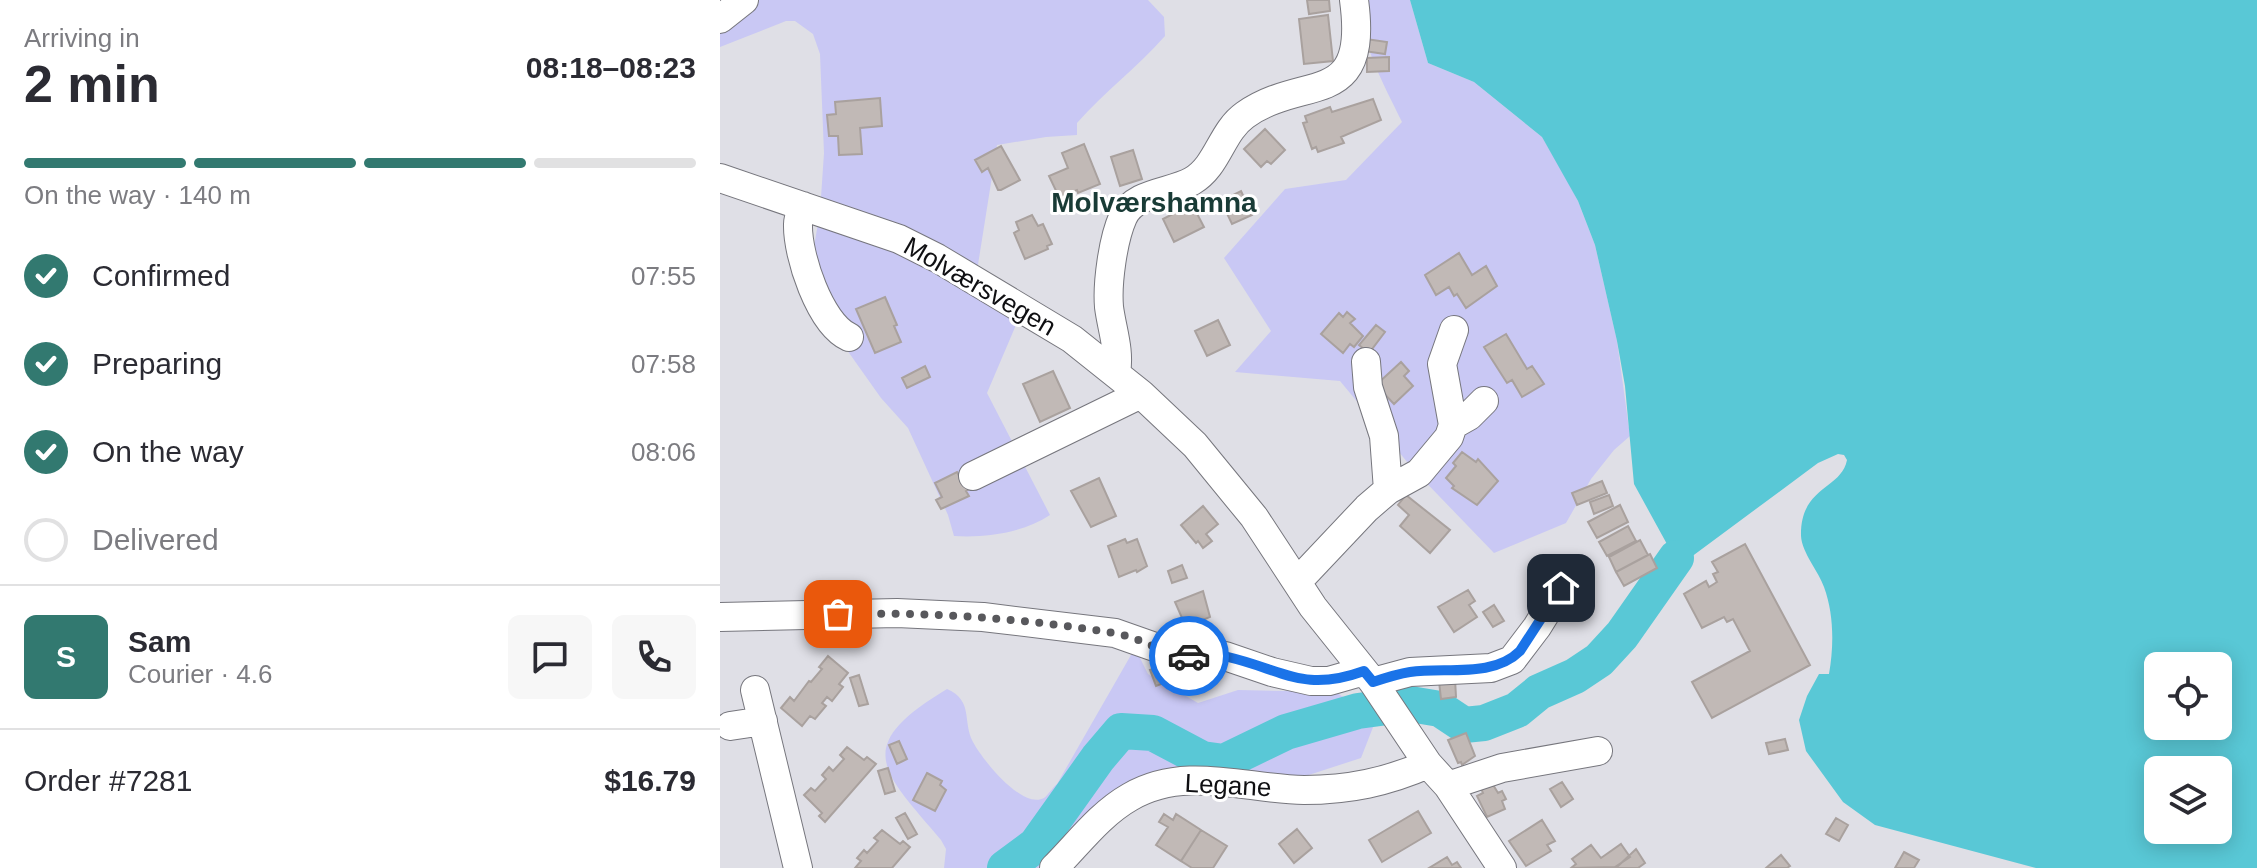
<!DOCTYPE html>
<meta charset="utf-8">
<style>
:root{--surface:#fff;--page:#f7f7f7;--text:#2b2b33;--muted:#7c7c81;--line:#e1e1e2;--accent:#327970}
body{margin:0;font-family:Helvetica,sans-serif;background:var(--page);color:var(--text);height:100vh;display:flex;flex-direction:column;font-size:30px;white-space:nowrap}
*{box-sizing:border-box;margin:0}
p{font-size:26px;color:var(--muted)}
.icon{flex:none;width:44px;height:44px;fill:none;stroke:currentColor;stroke-width:2;stroke-linecap:round;stroke-linejoin:round}
.map{position:relative;flex:1;overflow:hidden}
.sheet{display:flex;flex-direction:column;background:var(--surface);width:720px}
.sheet>*{flex:none}
.fabs{position:absolute;left:1424px;top:652px;display:grid;gap:16px}
.fabs a{display:grid;place-items:center;width:88px;height:88px;border-radius:12px;background:var(--surface);box-shadow:0 4px 20px #0003;font-size:40px}
.pin{position:absolute;display:grid;place-items:center;width:68px;height:68px;color:#fff;margin:-34px;border-radius:16px;box-shadow:0 4px 12px #0006}
.courier{position:absolute;display:grid;place-items:center;width:80px;height:80px;margin:-40px;border:6px solid #1a73e8;border-radius:50%;background:#fff;color:#222;box-shadow:0 2px 10px #0007}
.summary em{font-style:normal;font-weight:800}
.summary div{display:flex;flex-direction:column-reverse}
.summary{display:flex;align-items:center;justify-content:space-between;height:136px;padding:0 24px}
h1{font-size:52px;font-weight:800;line-height:60px}
.bar{display:grid;grid-template-columns:repeat(4,1fr);gap:12px 8px;align-content:center;height:96px;padding:0 24px}
.bar i{height:10px;border-radius:6px;background:var(--line)}
.bar .selected{background:var(--accent)}
.bar p{grid-column:span 4}
.line{display:flex;align-items:center;gap:20px;padding:0 24px;border-top:2px solid var(--line)}
.line div{flex:1}
.round{display:grid;place-items:center;flex:none;width:84px;height:84px;border-radius:12px;background:var(--page)}
ol{padding:0 24px;list-style:none}
li{display:flex;align-items:center;gap:24px;height:88px}
li p{margin-inline-start:auto}
li .icon{padding:8px;border-radius:50%;background:var(--accent);color:#fff;stroke-width:4}
li:last-child{color:var(--muted)}
li i{width:44px;height:44px;border:4px solid var(--line);border-radius:50%}
main{display:flex;flex:1;min-height:0}
.map>svg:first-child{display:block}
.green{fill:#c9c8f4}
.water{fill:#59c8d6;fill-rule:evenodd}
.lines{fill:none;stroke-linecap:round;stroke-linejoin:round}
.river{stroke:#59c8d6;stroke-width:36}
.building{fill:#c1b9b6;stroke:#a9a19e;stroke-width:2}
.minor-casing{stroke:#76767d;stroke-width:30}
.minor{stroke:#fff;stroke-width:28}
.done{stroke:#58585c;stroke-width:8;stroke-dasharray:0 14.4}
.route{stroke:#1a73e8;stroke-width:10}
.labels{text-anchor:middle;stroke-width:6;stroke-linejoin:round;paint-order:stroke}
.street-label{font-size:26px;fill:#0f0f12;stroke:#fff}
.neighbourhood-label{font-size:28px;font-weight:bold;fill:#193b36;stroke:#fff}
</style>
<main>
<section class="sheet">
<div class="summary"><div><h1>2 min</h1><p>Arriving in</p></div><em>08:18–08:23</em></div>
<div class="bar"><i class="selected"></i><i class="selected"></i><i class="selected"></i><i></i><p>On the way · 140 m</p></div>
<ol>
<li><svg class="icon" aria-label="check" viewBox="0 0 24 24"><path d="M5 12l5 5 9-10"/></svg>Confirmed<p>07:55</p></li>
<li><svg class="icon" aria-label="check" viewBox="0 0 24 24"><path d="M5 12l5 5 9-10"/></svg>Preparing<p>07:58</p></li>
<li><svg class="icon" aria-label="check" viewBox="0 0 24 24"><path d="M5 12l5 5 9-10"/></svg>On the way<p>08:06</p></li>
<li><i></i>Delivered</li>
</ol>
<div class="line" style="height:144px"><b class="round" style="background:var(--accent);color:#fff">S</b><div><b>Sam</b><p>Courier · 4.6</p></div><a class="round"><svg class="icon" aria-label="chat" viewBox="0 0 24 24"><path d="M4 5h16v11H9l-5 4z"/></svg></a><a class="round"><svg class="icon" aria-label="phone" viewBox="0 0 24 24"><path d="M5 4h4l2 5-3 2q2 4 5 5l2-3 5 2v4C11 20 4 13 5 4z"/></svg></a></div>
<div class="line" style="height:104px"><div>Order #7281</div><b>$16.79</b></div>
</section>
<div class="map">
<svg width="1537" height="868" viewBox="0 0 1537 868">
<rect width="100%" height="100%" fill="#dfdfe6"/>
<path class="green" d="M0 0H428L444 17 445 36C418 67 384 92 357 123V135L326 137 277 145 257 271 302 311 267 393 330 515C303 533 265 538 234 536L228 515 188 428 161 398 127 350 92 258 100 212 104 153 100 54 93 34 75 21H66L0 47Z
M639 0H690L708 63 754 82 822 137 844 174 858 201 875 245 897 341 910 436 894 450 871 479 846 523 774 553 693 469 620 381 515 372 551 331 504 258 565 189 626 180 682 122C663 83 641 44 639 0Z
M415 648 428 674 478 703 518 690 615 692 657 717 641 758 561 784 398 791 318 868H224L226 849 221 840C163 771 130 747 227 689 254 701 242 721 253 742 262 759 302 810 324 798 328 795 333 787 337 784Z"/>
<path class="water" d="M690 0H1537V868H1316L1155 825 1123 802 1086 751 1079 720 1087 696 1099 674H1109C1114 646 1114 614 1104 587 1099 572 1082 553 1081 536 1080 486 1121 490 1127 460L1124 455 1118 454 1098 463 959 566 914 484 905 386 897 341 875 245 858 201 822 137 754 82 708 63ZM1438 666H1498V726H1438ZM1438 770H1498V830H1438Z"/>
<g class="lines">
<path class="river" d="M285 868 316 845 378 758 401 731 433 733 482 759 504 762 566 732 638 711 690 704 720 709 744 725 764 723 797 710 819 692 855 676 879 660 902 635 956 558"/>
</g>
<path class="building" d="M587 0H609L610 11 589 14Z
M608 15 613 61 584 64 579 19Z
M646 39 667 42 665 54 644 51Z
M669 57V71L647 72V58Z
M160 98 162 126 140 128 142 154 119 155 118 136H109L107 115 116 114 115 102Z
M653 99 661 120 621 137 624 143 598 152 596 147 592 149 583 123 587 122 585 116 610 107 612 112Z
M545 129 565 150 551 164 547 161 541 167 524 149Z
M364 144 380 184 358 193 357 190 339 197 329 176 348 168 342 153Z
M281 146 300 180 281 190H278L268 168 262 172 255 160Z
M413 150 422 179 400 186 391 157Z
M521 191 532 215 512 224 501 201Z
M472 204 484 227 454 242 443 219Z
M312 215 318 226 323 224 332 244 327 246 328 249 305 259 294 233 299 230 296 222Z
M739 253 752 275 766 266 777 286 746 308 737 294 734 296 729 287 716 295 705 275Z
M165 297 177 325 174 326 181 342 155 353 136 309Z
M627 312 635 319 630 323 643 336 634 347 630 344 623 353 601 334 619 313 623 317Z
M498 320 510 345 487 356 475 331Z
M656 325 665 332 649 353 639 345Z
M786 334 807 369 812 366 824 384 802 397 792 380 787 383 764 347Z
M681 362 689 371 684 376 693 386 674 404 656 385Z
M205 366 210 377 187 388 182 378Z
M333 371 350 408 320 422 303 384Z
M742 452 756 462 758 459 778 481 757 505 732 488 734 486 726 478 736 466 733 463Z
M237 472 241 480 255 486 246 491 249 496 221 509 216 500 222 497 215 483Z
M379 478 396 516 371 527 351 491Z
M882 481 887 493 857 505 852 493Z
M686 495 730 530 710 553 680 526 689 515 678 505Z
M889 495 893 506 874 514 870 502Z
M900 505 908 522 877 538 868 522Z
M483 506 498 524 486 534 492 541 483 548 478 541 476 543 461 525Z
M908 526 916 541 887 556 879 542Z
M405 539 407 543 417 539 427 566 417 572 416 570 399 577 388 546Z
M920 540 928 555 896 572 889 557Z
M1025 544 1090 665 992 718 972 682 1030 651 1013 619 1007 622 1004 617 982 628 964 594 986 581 989 587 997 582 993 574 998 572 992 562Z
M930 554 937 568 904 586 896 572Z
M462 565 467 578 452 583 448 571Z
M748 590 755 601 749 605 757 617 734 632 718 607Z
M483 591 490 617 466 627 455 602Z
M774 605 784 621 773 627 763 612Z
M108 656 128 673 119 684 123 687 112 701 107 697 102 703 106 706 95 719 90 716 82 726 61 708 70 697 74 701 89 681 91 682 102 669 99 667Z
M457 662H488L486 688 464 687V677H456Z
M443 666 449 681 436 686 430 670Z
M139 675 148 704 139 706 130 678Z
M735 679 736 697 721 699 719 681Z
M746 733 755 756 742 765 741 762 738 763 728 740Z
M1065 739 1068 750 1049 754 1046 743Z
M179 741 187 759 177 764 169 745Z
M127 747 144 760 147 757 156 764 105 822 99 816 102 813 84 795 91 788 95 791 106 779 102 775 109 767 113 771 124 759 120 755Z
M168 768 175 791 165 794 158 771Z
M207 773 222 781 220 785 226 790 215 811 193 800Z
M842 782 853 799 841 807 830 789Z
M772 783 778 793 782 791 786 799 782 801 785 809 767 817 757 796 763 793 761 788Z
M698 811 711 833 662 862 649 840Z
M185 813 197 834 188 839 176 818Z
M444 814 453 820 456 814 481 830 461 861 436 845 448 827 439 822Z
M1116 818 1128 825 1119 841 1106 834Z
M822 820 835 841 827 845 831 851 806 866 789 841Z
M577 829 592 848 574 863 559 844Z
M162 830 180 844 183 841 190 847 172 868H135L141 861 137 858 144 850 147 853 158 841 154 838Z
M481 830 507 846 493 868H472L461 861Z
M901 844 910 857 895 867 851 868 856 864 852 859 871 845 881 858Z
M916 849 925 863 918 868H896Z
M1184 852 1199 860 1194 868H1175Z
M1061 855 1070 866 1067 868H1046Z
M727 857 732 865 737 862 741 868H709Z"/>
<g class="lines">
<defs>
<path id="minor" d="M0 19 24 0
M0 178 179 239 217 258 352 339 421 394 475 445 534 517 593 607 653 682 708 764 728 786 782 868
M83 206C81 212 78 218 78 224 77 255 100 324 129 337
M646 362 648 387 664 436 668 490
M396 373C400 350 392 330 389 307 387 283 393 239 403 217 414 192 451 193 472 181 498 166 501 132 525 115 584 73 649 111 634 0
M733 425 749 416 764 401
M253 476 421 394
M578 581 647 508 668 490 699 473 729 437 733 425 722 364 734 330
M0 617 177 613 263 617 395 633 449 652 466 656H505L552 672 591 681H609L644 671
M653 682 690 672 771 668 792 660 817 627 853 569
M35 690 78 868
M10 726 43 721
M728 786 782 768 878 751
M334 868C358 844 380 814 410 797 465 765 525 789 584 790 629 790 667 782 708 764"/>
</defs>
<use href="#minor" class="minor-casing"/>
<use href="#minor" class="minor"/>
</g>
<g class="lines">
<path class="done" d="M118 614C211 612 302 618 393 633 420 637 443 654 469 656"/>
<path class="route" d="M469 656C482 656 496 654 508 657 564 670 583 693 644 671L653 682C665 678 677 674 690 672 726 667 773 678 800 651L841 588"/>
</g>
<g class="labels">
<g class="street-label">
<text transform="translate(260 286) rotate(30)" y="9">Molværsvegen</text>
<text transform="translate(508 785) rotate(3)" y="9">Legane</text>
</g>
<g class="neighbourhood-label">
<text x="434" y="212">Molværshamna</text>
</g>
</g>
</svg>
<div class="fabs">
<a><svg class="icon" aria-label="locate" viewBox="0 0 24 24"><circle cx="12" cy="12" r="6"/><path d="M12 2v4M12 18v4M2 12h4M18 12h4"/></svg></a>
<a><svg class="icon" aria-label="layers" viewBox="0 0 24 24"><path d="M12 4l9 5-9 5-9-5zM3 14l9 5 9-5"/></svg></a>
</div>
<div class="pin" style="left:118px;top:614px;background:#ea580c"><svg class="icon" aria-label="bag" viewBox="0 0 24 24"><path d="M5 8h14l-1 12H6zM9 8a3 3 0 0 1 6 0"/></svg></div>
<div class="pin" style="left:841px;top:588px;background:#1f2937"><svg class="icon" aria-label="home" viewBox="0 0 24 24"><path d="M3 11l9-7 9 7M6 9v11h12V9"/></svg></div>
<div class="courier" style="left:469px;top:656px"><svg class="icon" aria-label="car" viewBox="0 0 24 24"><path d="M5 17H2v-5l4-1 3-4h7l3 4 3 1v5h-3M9 17h6M6 11h13"/><circle cx="7" cy="17" r="2"/><circle cx="17" cy="17" r="2"/></svg></div>
</div>
</main>
